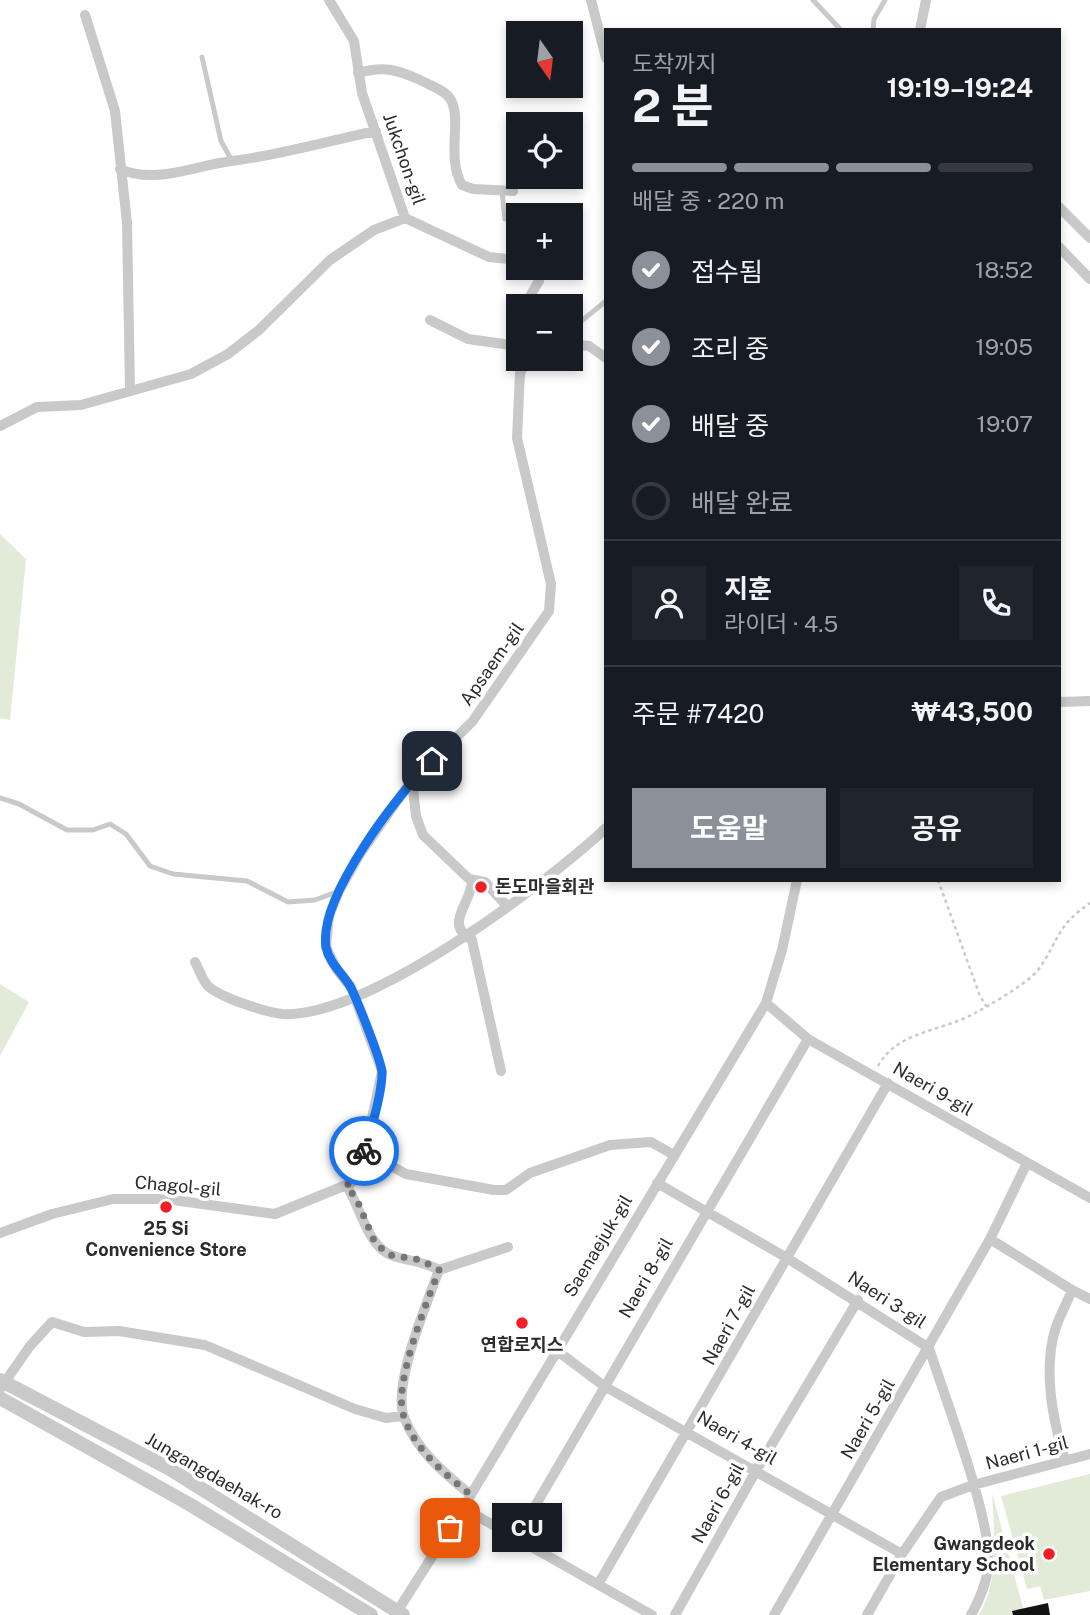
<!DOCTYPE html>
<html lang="ko">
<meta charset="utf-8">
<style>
:root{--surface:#171b24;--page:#20242c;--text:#f1f3f6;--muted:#9ea1a6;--line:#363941;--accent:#8c9099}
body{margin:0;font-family:"Public Sans","Noto Sans KR",sans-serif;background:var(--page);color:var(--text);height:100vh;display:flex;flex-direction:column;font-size:26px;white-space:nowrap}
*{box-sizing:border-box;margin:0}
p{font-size:23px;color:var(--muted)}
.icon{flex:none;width:38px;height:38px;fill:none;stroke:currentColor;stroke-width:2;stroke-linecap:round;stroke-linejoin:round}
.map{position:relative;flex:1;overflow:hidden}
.sheet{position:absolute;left:604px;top:28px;width:457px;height:854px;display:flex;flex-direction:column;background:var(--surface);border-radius:0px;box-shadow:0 4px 10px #0003}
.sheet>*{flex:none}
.needle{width:46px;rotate:166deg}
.buttons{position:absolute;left:506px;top:21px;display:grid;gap:14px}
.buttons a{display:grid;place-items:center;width:77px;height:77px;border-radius:0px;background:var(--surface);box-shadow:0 4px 10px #0003;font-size:35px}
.pin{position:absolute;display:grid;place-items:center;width:60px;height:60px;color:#fff;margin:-30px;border-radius:14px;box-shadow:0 4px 10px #0006}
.courier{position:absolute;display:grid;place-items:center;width:70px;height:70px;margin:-35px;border:5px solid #1a73e8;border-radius:50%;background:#fff;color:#222;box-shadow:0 2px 9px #0007}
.bubble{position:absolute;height:49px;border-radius:0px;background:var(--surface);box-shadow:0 4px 10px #0003;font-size:23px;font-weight:700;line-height:49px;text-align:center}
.headline em{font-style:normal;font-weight:700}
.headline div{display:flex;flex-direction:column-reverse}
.headline{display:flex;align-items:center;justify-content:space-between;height:119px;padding:0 28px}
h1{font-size:46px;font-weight:700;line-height:52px}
.bar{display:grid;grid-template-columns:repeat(4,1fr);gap:10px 7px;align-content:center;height:84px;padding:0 28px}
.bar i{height:9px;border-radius:5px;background:var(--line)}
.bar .current{background:var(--accent)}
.bar p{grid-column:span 4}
.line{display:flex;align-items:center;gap:18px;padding:0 28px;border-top:2px solid var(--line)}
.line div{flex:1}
.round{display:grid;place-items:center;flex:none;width:74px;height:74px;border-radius:0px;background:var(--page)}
ol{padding:0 28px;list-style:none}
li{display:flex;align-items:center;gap:21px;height:77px}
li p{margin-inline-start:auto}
li .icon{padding:7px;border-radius:50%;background:var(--accent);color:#fff;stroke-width:4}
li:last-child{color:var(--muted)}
li i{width:38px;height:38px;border:4px solid var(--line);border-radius:50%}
.action{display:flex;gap:14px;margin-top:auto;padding:14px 28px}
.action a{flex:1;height:80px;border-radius:0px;background:var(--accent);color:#fff;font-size:28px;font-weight:700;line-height:80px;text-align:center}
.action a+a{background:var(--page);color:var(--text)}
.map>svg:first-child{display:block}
.green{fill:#e1ebd7}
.building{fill:#131313}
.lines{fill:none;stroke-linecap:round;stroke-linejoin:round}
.path{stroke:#c9c9c9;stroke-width:2.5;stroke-dasharray:3.5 3.5;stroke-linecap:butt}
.service{stroke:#c9c9c9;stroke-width:5}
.minor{stroke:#c9c9c9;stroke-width:10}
.tertiary{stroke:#c9c9c9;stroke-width:14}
.done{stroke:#767676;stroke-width:7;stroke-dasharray:0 12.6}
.route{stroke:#1a73e8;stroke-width:9}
.poi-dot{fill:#f31d24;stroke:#fff;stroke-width:2.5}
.labels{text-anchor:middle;stroke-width:7;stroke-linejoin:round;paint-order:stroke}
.street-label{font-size:18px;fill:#2c2c2c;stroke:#fff}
.poi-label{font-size:18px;font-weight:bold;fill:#2c2c2c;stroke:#fff}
</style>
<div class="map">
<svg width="1090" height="1615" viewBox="0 0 1090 1615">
<rect width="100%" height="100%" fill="#fff"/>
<path class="green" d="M0 534 26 559 10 720 0 718Z
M0 984 29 1002 0 1056Z
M1090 1474V1591L1044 1600 1040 1586 1027 1589 1001 1496Z
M992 1493 1025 1615H979C1000 1581 994 1532 992 1493Z"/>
<path class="building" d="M1048 1603 1050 1615H1013L1012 1611Z"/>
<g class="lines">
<path class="path" d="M938 880 980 996 986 1006
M878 1066C898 1030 942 1032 975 1013 990 1005 1028 983 1038 970 1060 940 1054 928 1090 903"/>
<path class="service" d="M813 0 841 30
M873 30 874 19 885 0
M202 57 221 141 232 161
M502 192 505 219
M570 340 579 323 606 301
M0 798 19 804 67 830H93L110 824 126 834 150 866 173 874 247 881 288 902 315 900 339 891"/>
<path class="minor" d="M329 0 354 41 362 93 405 218 489 257 518 260
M591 0 606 58
M85 15 115 111 127 223 130 389
M920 30 926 0
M358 73C383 66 396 69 420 80 429 85 446 90 451 100 462 121 446 157 462 185L473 189 513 191
M120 169C155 185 196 165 232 161 280 155 328 141 376 131
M1059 207 1090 238
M1059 247 1090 279
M524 306 539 281 534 268
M430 320 468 339 518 346
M570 344 589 346 606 358
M0 426 37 407 81 405 191 374 228 354 259 330 330 260 374 230 405 218
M1059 702 1090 701
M412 780 416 816 423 835 469 879 485 882 507 906
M472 880C473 902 442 924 472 940L501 1071
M195 962C199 969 202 980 208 986 215 993 227 997 236 1001 250 1006 266 1012 282 1014 366 1019 545 885 606 828
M766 1003 808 1039 1090 1198
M361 1159 382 1161 406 1174 494 1190H506L530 1173 610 1145 651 1142 674 1155
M657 1183 787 1258 929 1348C944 1396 995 1526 988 1570 985 1586 979 1601 971 1615
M346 1185C360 1205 367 1246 391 1255 408 1262 419 1259 439 1270
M0 1233 52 1214 113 1199H166L275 1214 351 1183 366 1146 382 1071 351 987 337 970 326 947 329 916 339 891 360 854 412 780 472 722 549 611 551 584 517 438 520 373 528 359
M990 1239 1072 1290C1067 1303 1059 1317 1055 1330 1043 1371 1053 1421 1065 1460
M1072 1290 1090 1299
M556 1350 604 1386 902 1554
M0 1389 30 1346 52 1322 84 1332 119 1331 205 1345 355 1409 386 1418 403 1416
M471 1495C445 1474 416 1450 404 1417 392 1385 427 1303 439 1270L508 1247
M463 1508 652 1615
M517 1537 808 1039
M599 1583 888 1083
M395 1615 463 1508 766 1003 782 950 797 880
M675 1615 757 1469 858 1300
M774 1615 990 1239 1027 1163
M867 1615 902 1554 941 1497 973 1485 1090 1454"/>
<path class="tertiary" d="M0 1380 170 1469 403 1615
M0 1398 189 1504 371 1615"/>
</g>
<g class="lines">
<path class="done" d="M364 1151 351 1183 346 1185 357 1200 375 1243 390 1255 421 1260 439 1270C427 1303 392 1385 404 1417 415 1450 445 1474 471 1495L450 1528"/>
<path class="route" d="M364 1151C371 1132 382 1092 382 1073 382 1062 357 1000 351 988 344 974 329 964 326 947 318 898 398 793 432 761"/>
</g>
<g class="poi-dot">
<circle cx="481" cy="887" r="7"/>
<circle cx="166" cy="1207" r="7"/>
<circle cx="522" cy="1323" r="7"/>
<circle cx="1049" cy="1554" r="7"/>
</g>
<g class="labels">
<g class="street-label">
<text transform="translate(404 159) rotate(71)" y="6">Jukchon-gil</text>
<text transform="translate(492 664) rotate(-55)" y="6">Apsaem-gil</text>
<text transform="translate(933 1089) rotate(30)" y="6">Naeri 9-gil</text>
<text transform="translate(178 1186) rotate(5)" y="6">Chagol-gil</text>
<text transform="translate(598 1246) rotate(-59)" y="6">Saenaejuk-gil</text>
<text transform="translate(646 1278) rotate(-60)" y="6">Naeri 8-gil</text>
<text transform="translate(887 1300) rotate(33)" y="6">Naeri 3-gil</text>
<text transform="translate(729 1325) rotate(-61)" y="6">Naeri 7-gil</text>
<text transform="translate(868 1419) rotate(-60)" y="6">Naeri 5-gil</text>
<text transform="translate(737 1438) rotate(30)" y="6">Naeri 4-gil</text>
<text transform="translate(1027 1453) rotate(-15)" y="6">Naeri 1-gil</text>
<text transform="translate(214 1476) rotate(30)" y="6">Jungangdaehak-ro</text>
<text transform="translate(718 1503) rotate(-61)" y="6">Naeri 6-gil</text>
</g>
<g class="poi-label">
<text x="495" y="893" text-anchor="start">돈도마을회관</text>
<text x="166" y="1235">25 Si<tspan x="166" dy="21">Convenience Store</tspan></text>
<text x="522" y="1351">연합로지스</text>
<text x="1035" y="1550" text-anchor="end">Gwangdeok<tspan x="1035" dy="21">Elementary School</tspan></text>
</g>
</g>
</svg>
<div class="buttons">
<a><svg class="needle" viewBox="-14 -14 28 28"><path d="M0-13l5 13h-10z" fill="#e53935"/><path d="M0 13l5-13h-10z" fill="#9ea1a6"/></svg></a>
<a><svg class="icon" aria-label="locate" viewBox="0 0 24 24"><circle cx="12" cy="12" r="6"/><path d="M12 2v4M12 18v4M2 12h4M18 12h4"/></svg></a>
<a>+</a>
<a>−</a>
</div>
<div class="pin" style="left:450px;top:1528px;background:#ea580c"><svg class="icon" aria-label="bag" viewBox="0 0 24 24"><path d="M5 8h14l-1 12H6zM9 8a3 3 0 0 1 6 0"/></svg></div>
<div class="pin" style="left:432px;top:761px;background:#1f2937"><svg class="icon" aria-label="home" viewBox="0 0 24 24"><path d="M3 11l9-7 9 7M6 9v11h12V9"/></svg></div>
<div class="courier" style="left:364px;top:1151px"><svg class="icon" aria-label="bike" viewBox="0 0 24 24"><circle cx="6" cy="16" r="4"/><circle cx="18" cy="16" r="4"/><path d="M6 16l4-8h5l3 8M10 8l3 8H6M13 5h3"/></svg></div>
<div class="bubble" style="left:492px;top:1503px;width:70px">CU</div>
<section class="sheet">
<div class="headline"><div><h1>2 분</h1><p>도착까지</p></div><em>19:19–19:24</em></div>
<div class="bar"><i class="current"></i><i class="current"></i><i class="current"></i><i></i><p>배달 중 · 220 m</p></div>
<ol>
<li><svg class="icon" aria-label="check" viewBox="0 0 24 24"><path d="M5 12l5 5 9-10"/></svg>접수됨<p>18:52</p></li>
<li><svg class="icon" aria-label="check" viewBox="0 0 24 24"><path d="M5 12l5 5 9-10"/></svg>조리 중<p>19:05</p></li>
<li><svg class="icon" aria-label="check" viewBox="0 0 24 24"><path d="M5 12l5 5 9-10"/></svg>배달 중<p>19:07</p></li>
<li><i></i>배달 완료</li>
</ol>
<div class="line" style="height:126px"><a class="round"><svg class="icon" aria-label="person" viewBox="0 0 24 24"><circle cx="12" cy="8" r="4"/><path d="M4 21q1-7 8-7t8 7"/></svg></a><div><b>지훈</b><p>라이더 · 4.5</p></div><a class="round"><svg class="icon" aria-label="phone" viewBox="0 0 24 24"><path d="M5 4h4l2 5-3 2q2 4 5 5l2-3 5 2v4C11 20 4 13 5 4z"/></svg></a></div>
<div class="line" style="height:91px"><div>주문 #7420</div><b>₩43,500</b></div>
<div class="action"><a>도움말</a><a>공유</a></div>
</section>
</div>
